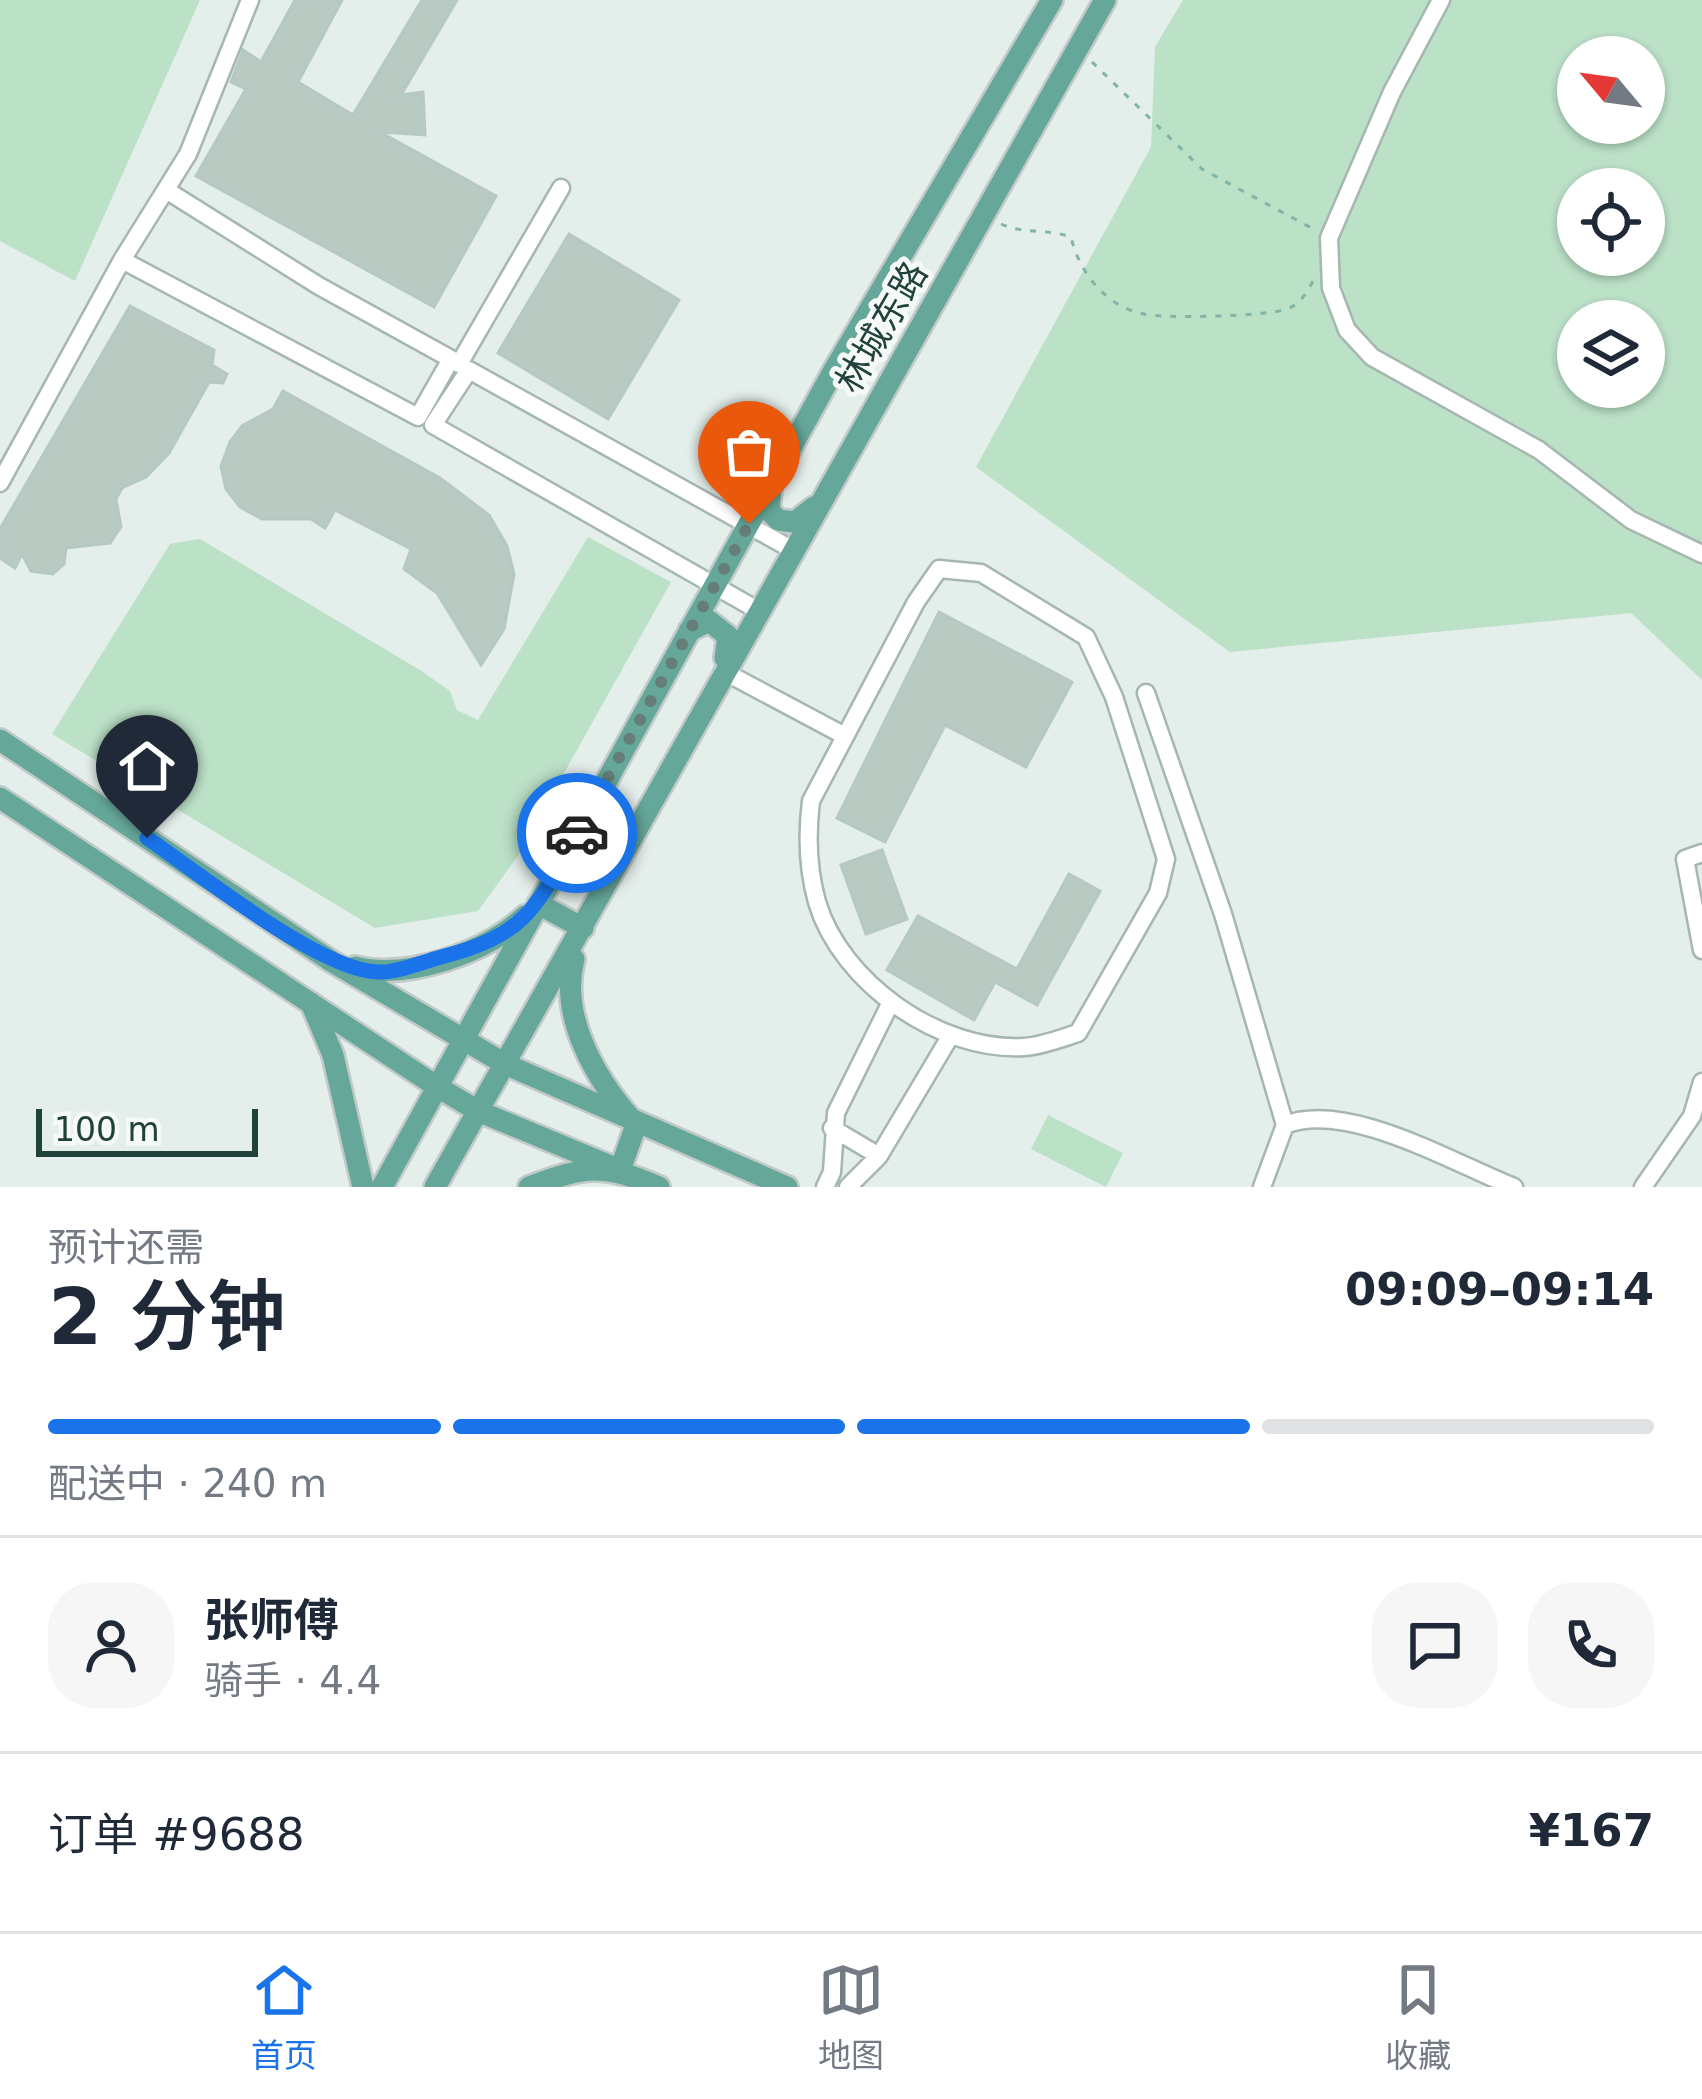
<!DOCTYPE html>
<html lang="zh">
<meta charset="utf-8">
<style>
:root{--surface:#fff;--page:#f6f6f7;--text:#1f2937;--muted:#747a83;--line:#e0e1e3;--accent:#1a73e8}
body{margin:0;font-family:"DejaVu Sans","Noto Sans SC",sans-serif;background:var(--page);color:var(--text);height:100vh;display:flex;flex-direction:column;font-size:45px;white-space:nowrap}
*{box-sizing:border-box;margin:0}
p{font-size:39px;color:var(--muted)}
.icon{flex:none;width:66px;height:66px;fill:none;stroke:currentColor;stroke-width:2;stroke-linecap:round;stroke-linejoin:round}
.map{position:relative;height:1187px;overflow:hidden}
.details{display:flex;flex-direction:column;background:var(--surface);flex:1}
.details>*{flex:none}
.needle{width:78px;rotate:299deg}
.controls{position:absolute;left:1557px;top:36px;display:grid;gap:24px}
.controls a{display:grid;place-items:center;width:108px;height:108px;border-radius:50%;background:var(--surface);box-shadow:0 3px 9px #0004;font-size:60px}
.scale{position:absolute;left:36px;bottom:30px;width:222px;box-sizing:border-box;padding-left:12px;border:6px solid #21423b;border-top:0;font-size:33px;line-height:42px;white-space:nowrap;color:#21423b;-webkit-text-stroke:9px #f5faf8;paint-order:stroke}
.pin{position:absolute;display:grid;place-items:center;width:102px;height:102px;color:#fff;margin:-123px -51px;border-radius:50% 50% 50% 0;rotate:-45deg;box-shadow:0 0 12px #0007}
.pin .icon{rotate:45deg}
.courier{position:absolute;display:grid;place-items:center;width:120px;height:120px;margin:-60px;border:9px solid #1a73e8;border-radius:50%;background:#fff;color:#222;box-shadow:0 3px 15px #0007}
.headline em{font-style:normal;font-weight:600}
.headline div{display:flex;flex-direction:column-reverse}
.headline{display:flex;align-items:center;justify-content:space-between;height:204px;padding:0 48px}
h1{font-size:78px;font-weight:600;line-height:90px}
.bar{display:grid;grid-template-columns:repeat(4,1fr);gap:18px 12px;align-content:center;height:144px;padding:0 48px}
.bar i{height:15px;border-radius:9px;background:var(--line)}
.bar .selected{background:var(--accent)}
.bar p{grid-column:span 4}
.line{display:flex;align-items:center;gap:30px;padding:0 48px;border-top:3px solid var(--line)}
.line div{flex:1}
.round{display:grid;place-items:center;flex:none;width:126px;height:126px;border-radius:48px;background:var(--page)}
.dock{display:flex;justify-content:space-around;align-items:center;height:168px;border-top:3px solid var(--line);background:var(--surface);font-size:33px;color:var(--muted)}
.dock a{display:grid;justify-items:center;gap:6px}
.dock .selected{color:var(--accent)}
.map>svg:first-child{display:block}
.green{fill:#bbe1c7;fill-rule:evenodd}
.building{fill:#b9cac3;stroke:#b5c9c2;stroke-width:3}
.lines{fill:none;stroke-linecap:round;stroke-linejoin:round}
.minor-casing{stroke:#a6b7b2;stroke-width:21}
.major-casing{stroke:#c1cac8;stroke-width:26}
.path{stroke:#82b4a7;stroke-width:3;stroke-dasharray:6 9;stroke-linecap:butt}
.minor{stroke:#fff;stroke-width:16}
.major{stroke:#65a799;stroke-width:21}
.done{stroke:#657e78;stroke-width:12;stroke-dasharray:0 21.6}
.route{stroke:#1a73e8;stroke-width:15}
.labels{text-anchor:middle;stroke-width:10;stroke-linejoin:round;paint-order:stroke}
.street-label{font-size:36px;fill:#21423b;stroke:#f5faf8}
</style>
<div class="map">
<svg width="1702" height="1187" viewBox="0 0 1702 1187">
<rect width="100%" height="100%" fill="#e4eeea"/>
<path class="green" d="M0 0H200L75 281 0 241Z
M1183 0H1702V680L1631 613 1230 652 976 467 1151 147 1155 47ZM1578 57H1644V123H1578ZM1578 189H1644V255H1578ZM1578 321H1644V387H1578Z
M588 537 671 582 517 857 478 911 375 928 52 734 170 544 200 539 420 670 450 691 457 710 478 720Z
M1048 1115 1123 1153 1106 1187 1031 1149Z"/>
<path class="building" d="M295 0H342L298 82 353 115 422 0H457L401 95 423 92 425 135 380 132 496 196 434 307 196 176 246 89 231 82 243 50 261 62Z
M569 234 679 300 608 419 498 353Z
M130 306 214 350 212 365 227 374 223 383 209 382 169 453 146 477 122 488 116 499 121 527 110 543 66 548 64 564 53 574 31 571 22 554 15 568 0 558V529Z
M283 391 440 478 489 515 507 546 514 574 504 629 481 665 437 593 404 569 411 549 335 510 325 528 311 519H262L240 507 226 489 221 466 230 442 242 426 273 409Z
M939 612 1072 682 1026 767 945 725 885 842 837 818Z
M882 850 907 919 866 934 841 865Z
M1069 874 1100 891 1037 1005 995 982 974 1020 887 970 918 916 1017 969Z"/>
<g class="lines">
<defs>
<path id="minor" d="M1441 0 1392 92 1329 238 1331 288 1347 330 1372 357 1539 450 1631 520 1702 554
M122 260 418 417 451 359 319 286 166 190
M459 364 561 188
M0 483 122 260 188 154 250 0
M939 569 981 573 1086 637 1114 697 1166 859 1158 893 1078 1033C1062 1038 1042 1046 1024 1047 940 1052 841 983 817 902 808 870 807 833 811 801L916 602Z
M759 611 433 425 469 370 793 550
M723 671 845 736
M1146 693 1223 914 1285 1125
M1702 853 1685 859 1702 950
M832 1128 879 1156
M825 1187 832 1172 836 1113 891 1002
M848 1187 879 1156 951 1035
M1262 1187 1285 1125C1347 1100 1453 1163 1514 1187
M1643 1187 1692 1116 1702 1082"/>
<path id="major" d="M771 488 769 510 778 520 795 522 814 507
M689 631 709 621 728 636 725 658
M0 740 331 961 505 1064 787 1187
M0 798 436 1086 478 1111 620 1170
M538 904 583 928
M574 959C559 1016 595 1078 632 1120
M355 967C407 980 487 953 525 916
M311 1003 333 1055 363 1187
M620 1170 636 1125
M382 1187 834 370 1052 0
M435 1187 1105 0
M529 1187C584 1166 604 1163 659 1187"/>
</defs>
<use href="#minor" class="minor-casing"/>
<use href="#major" class="major-casing"/>
<path class="path" d="M1092 62 1202 169 1317 231
M1001 224C1026 235 1046 228 1071 237 1079 272 1106 307 1144 314 1166 319 1262 316 1284 310 1300 306 1308 291 1315 277"/>
<use href="#minor" class="minor"/>
<use href="#major" class="major"/>
</g>
<g class="lines">
<path class="done" d="M577 833 749 524"/>
<path class="route" d="M147 838C199 873 320 971 378 972 397 973 422 962 441 957 527 935 537 907 577 833"/>
</g>
<g class="labels">
<g class="street-label">
<text transform="translate(881 327) rotate(-60)" y="13">林城东路</text>
</g>
</g>
</svg>
<div class="controls">
<a><svg class="needle" viewBox="-14 -14 28 28"><path d="M0-13l5 13h-10z" fill="#e53935"/><path d="M0 13l5-13h-10z" fill="#747a83"/></svg></a>
<a><svg class="icon" aria-label="locate" viewBox="0 0 24 24"><circle cx="12" cy="12" r="6"/><path d="M12 2v4M12 18v4M2 12h4M18 12h4"/></svg></a>
<a><svg class="icon" aria-label="layers" viewBox="0 0 24 24"><path d="M12 4l9 5-9 5-9-5zM3 14l9 5 9-5"/></svg></a>
</div>
<div class="scale">100 m</div>
<div class="pin" style="left:749px;top:524px;background:#ea580c"><svg class="icon" aria-label="bag" viewBox="0 0 24 24"><path d="M5 8h14l-1 12H6zM9 8a3 3 0 0 1 6 0"/></svg></div>
<div class="pin" style="left:147px;top:838px;background:#1f2937"><svg class="icon" aria-label="home" viewBox="0 0 24 24"><path d="M3 11l9-7 9 7M6 9v11h12V9"/></svg></div>
<div class="courier" style="left:577px;top:833px"><svg class="icon" aria-label="car" viewBox="0 0 24 24"><path d="M5 17H2v-5l4-1 3-4h7l3 4 3 1v5h-3M9 17h6M6 11h13"/><circle cx="7" cy="17" r="2"/><circle cx="17" cy="17" r="2"/></svg></div>
</div>
<section class="details">
<div class="headline"><div><h1>2 分钟</h1><p>预计还需</p></div><em>09:09–09:14</em></div>
<div class="bar"><i class="selected"></i><i class="selected"></i><i class="selected"></i><i></i><p>配送中 · 240 m</p></div>
<div class="line" style="height:216px"><a class="round"><svg class="icon" aria-label="person" viewBox="0 0 24 24"><circle cx="12" cy="8" r="4"/><path d="M4 21q1-7 8-7t8 7"/></svg></a><div><b>张师傅</b><p>骑手 · 4.4</p></div><a class="round"><svg class="icon" aria-label="chat" viewBox="0 0 24 24"><path d="M4 5h16v11H9l-5 4z"/></svg></a><a class="round"><svg class="icon" aria-label="phone" viewBox="0 0 24 24"><path d="M5 4h4l2 5-3 2q2 4 5 5l2-3 5 2v4C11 20 4 13 5 4z"/></svg></a></div>
<div class="line" style="height:156px"><div>订单 #9688</div><b>¥167</b></div>
</section>
<nav class="dock">
<a class="selected"><svg class="icon" aria-label="home" viewBox="0 0 24 24"><path d="M3 11l9-7 9 7M6 9v11h12V9"/></svg>首页</a>
<a><svg class="icon" aria-label="map" viewBox="0 0 24 24"><path d="M3 6l6-2 6 2 6-2v14l-6 2-6-2-6 2zM9 4v14M15 6v14"/></svg>地图</a>
<a><svg class="icon" aria-label="saved" viewBox="0 0 24 24"><path d="M7 4h10v16l-5-4-5 4z"/></svg>收藏</a>
</nav>
